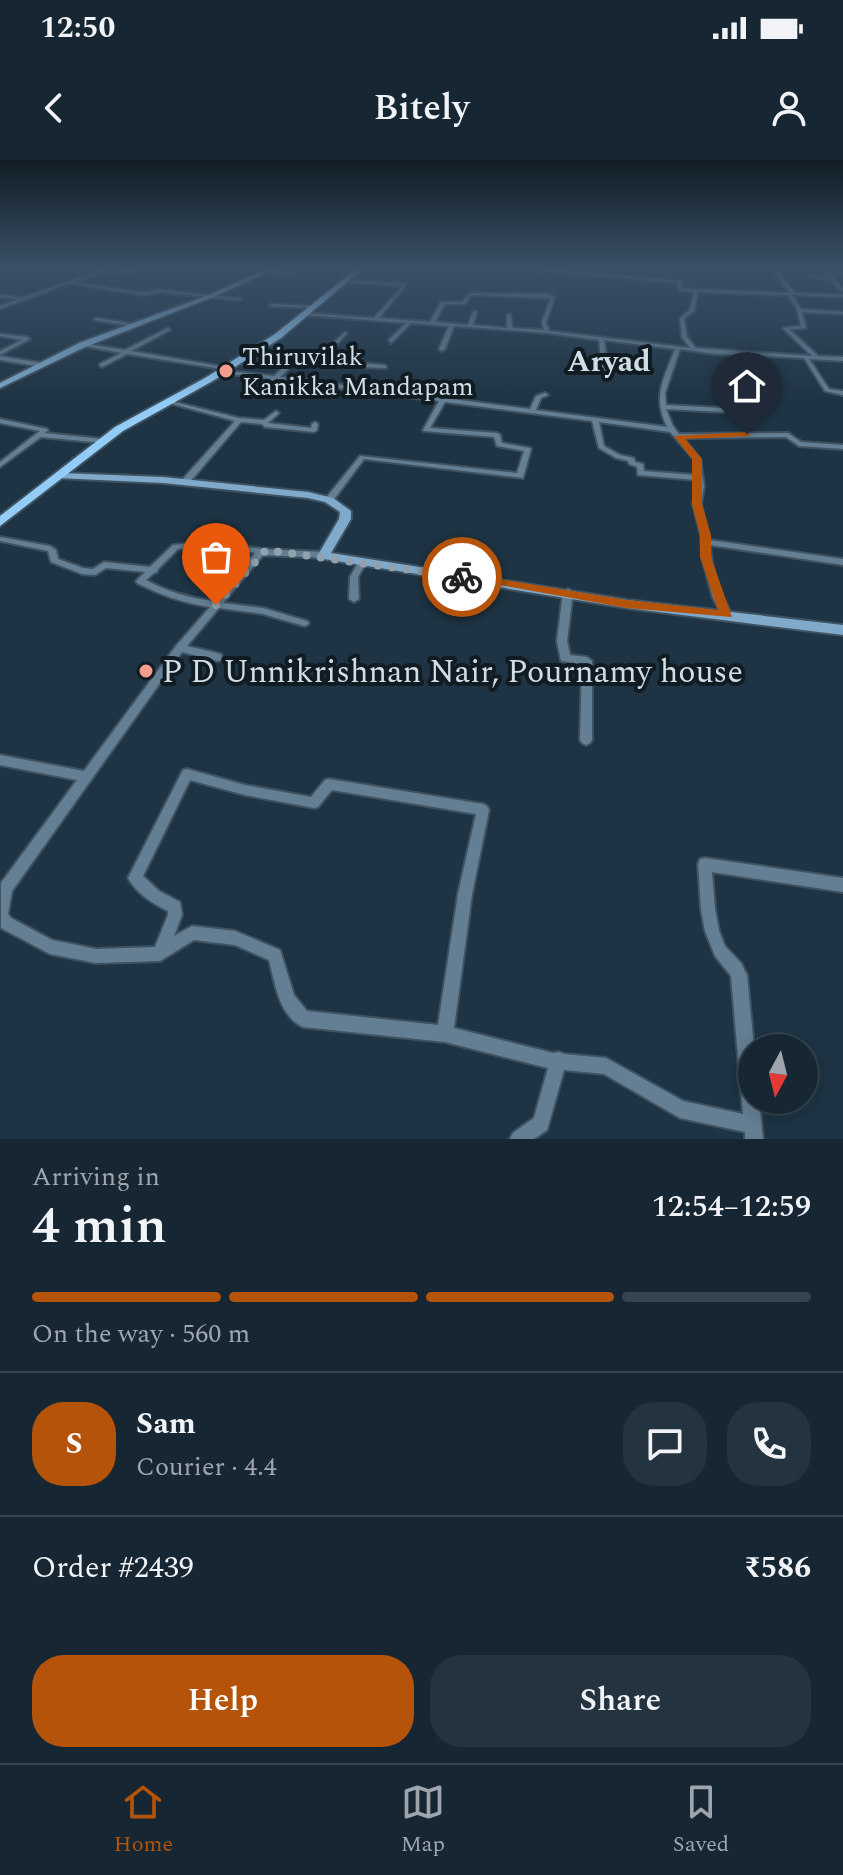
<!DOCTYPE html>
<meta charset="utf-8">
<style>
:root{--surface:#162733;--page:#23333f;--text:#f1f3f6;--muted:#9ea5ac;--line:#35444e;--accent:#b45309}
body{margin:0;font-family:Spectral,serif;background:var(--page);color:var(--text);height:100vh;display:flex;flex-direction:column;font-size:30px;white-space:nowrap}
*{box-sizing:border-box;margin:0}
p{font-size:26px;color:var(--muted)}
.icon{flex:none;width:44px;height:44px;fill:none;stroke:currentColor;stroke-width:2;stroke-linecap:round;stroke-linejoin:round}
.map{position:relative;height:979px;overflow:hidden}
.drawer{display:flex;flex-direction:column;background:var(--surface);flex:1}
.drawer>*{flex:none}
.needle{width:52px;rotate:187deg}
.fabs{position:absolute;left:738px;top:874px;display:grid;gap:16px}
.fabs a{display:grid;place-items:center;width:80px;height:80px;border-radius:50%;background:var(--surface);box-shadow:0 4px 20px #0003,0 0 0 2px var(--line);font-size:40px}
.pin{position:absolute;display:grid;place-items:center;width:68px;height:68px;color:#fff;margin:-82px -34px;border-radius:50% 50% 50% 0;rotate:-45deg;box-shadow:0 0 8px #0007}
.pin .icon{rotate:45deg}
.courier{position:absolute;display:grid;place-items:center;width:80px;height:80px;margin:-40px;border:6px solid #b45309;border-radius:50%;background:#fff;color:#222;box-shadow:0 2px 10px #0007}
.headline em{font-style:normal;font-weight:600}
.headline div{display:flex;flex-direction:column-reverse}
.headline{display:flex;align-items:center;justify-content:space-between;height:136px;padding:0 32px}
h1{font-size:52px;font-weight:600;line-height:60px}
.bar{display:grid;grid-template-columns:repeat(4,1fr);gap:12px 8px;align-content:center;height:96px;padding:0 32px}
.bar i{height:10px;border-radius:6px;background:var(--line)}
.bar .on{background:var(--accent)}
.bar p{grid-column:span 4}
.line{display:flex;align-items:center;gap:20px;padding:0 32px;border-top:2px solid var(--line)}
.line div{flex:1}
.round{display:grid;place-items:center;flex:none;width:84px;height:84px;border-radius:32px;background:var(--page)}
.action{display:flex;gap:16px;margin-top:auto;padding:16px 32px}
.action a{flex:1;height:92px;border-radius:32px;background:var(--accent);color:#fff;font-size:32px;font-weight:600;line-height:92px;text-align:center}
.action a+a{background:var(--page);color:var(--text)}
.status{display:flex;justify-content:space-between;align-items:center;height:56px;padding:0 40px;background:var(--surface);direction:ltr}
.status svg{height:22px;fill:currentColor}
header{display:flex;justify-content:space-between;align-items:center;height:104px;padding:0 32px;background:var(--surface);font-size:36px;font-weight:600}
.menu{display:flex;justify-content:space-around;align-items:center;height:112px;border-top:2px solid var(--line);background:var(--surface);font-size:22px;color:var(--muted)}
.menu a{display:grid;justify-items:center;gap:4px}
.menu .on{color:var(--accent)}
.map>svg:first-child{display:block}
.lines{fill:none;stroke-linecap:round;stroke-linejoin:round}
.minor-casing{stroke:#3e5261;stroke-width:4}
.secondary-casing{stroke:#3e5261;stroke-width:4}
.primary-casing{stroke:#3e5261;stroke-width:4}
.minor{fill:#647f93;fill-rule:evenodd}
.secondary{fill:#7faacb;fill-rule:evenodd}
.primary{fill:#93ccf6;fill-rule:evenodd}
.route{fill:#b45309}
.done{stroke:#91a2ae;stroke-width:8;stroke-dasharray:0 14.4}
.poi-dot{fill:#f49d8d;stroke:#111b22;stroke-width:3}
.labels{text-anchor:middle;stroke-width:8;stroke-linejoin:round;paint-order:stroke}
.far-poi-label{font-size:26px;fill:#cfdde7;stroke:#111b22;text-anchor:start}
.far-quarter-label{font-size:30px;font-weight:bold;fill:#cfdde7;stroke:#111b22}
.poi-label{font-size:32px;fill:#cfdde7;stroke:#111b22;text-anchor:start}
</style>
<div class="status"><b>12:50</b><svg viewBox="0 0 49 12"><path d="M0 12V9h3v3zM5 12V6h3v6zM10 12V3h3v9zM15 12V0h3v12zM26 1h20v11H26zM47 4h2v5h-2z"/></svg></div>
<header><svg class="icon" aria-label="back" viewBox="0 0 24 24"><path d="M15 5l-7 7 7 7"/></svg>Bitely<svg class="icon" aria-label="person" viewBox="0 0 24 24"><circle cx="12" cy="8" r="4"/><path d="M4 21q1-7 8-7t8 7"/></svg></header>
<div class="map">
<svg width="843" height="979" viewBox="0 0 843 979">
<rect width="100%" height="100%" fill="#1e3444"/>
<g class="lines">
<defs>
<path id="minor" d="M35 106H40L33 109 31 108Z
M375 106 524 107 680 121 682 122V128L685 129 790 133 769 106H773L795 133 843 135V137L792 135 801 149 843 152V154L802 152 806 168 789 169 818 196 843 197V201L809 199 829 229 843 231V235L825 231 804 198 715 194 680 189 665 233 666 245 723 248 726 250 723 252 666 249 673 266 679 274 788 273 801 282 843 285V289L799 286 786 277 683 278 700 299 704 326 701 344 709 380 843 399V405L710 385C711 409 720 434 732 455L727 458 724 457 713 438 702 397 701 375 693 344 696 326V320L638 315 637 307 629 304 628 301 616 298 599 288 592 261 445 242 430 268 497 273 500 275 502 283 530 288 531 289 523 318 364 299 332 342H326V338L360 296 517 313 524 291 497 286 494 277 424 271 423 270 439 241 277 220 263 232 260 230 271 219 222 213 220 212V210L274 216 298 194H325V191L345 172 347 173 330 192V195L346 197 358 203 384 205 386 206V208L357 207 343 199 301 197 280 217 530 249 536 236 545 233 548 235 541 238 536 250 667 267C652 235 664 219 675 189L604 180 609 218 606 220 603 218 599 180 547 173 454 166 445 189 442 191 439 189 449 166 411 163 391 183 389 180 406 163 304 155 306 153 374 158 403 126 345 122 344 120 407 124 379 158 430 162 441 142H462L470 133 548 134 555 137 546 162 549 171 690 188 682 177 680 158 690 150 694 132 678 130V123L524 109ZM698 132 787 135 796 146 801 166 783 168 812 196 696 188 687 177 684 158 694 151ZM471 135 551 138 542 162 544 170 512 168 511 155 509 154 507 155V168L473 165 477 152 475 151 473 152 468 165 435 162 445 144H465ZM599 262 670 272 694 299 695 315 644 311 643 304 635 302 634 298 620 295 604 286Z
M110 107 111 109 74 122 143 133 161 130 241 139 239 140 161 132 143 135 69 123 0 149V146L19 139 0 137V135L22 138Z
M265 110 291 112 293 113 291 114 264 112Z
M825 111 843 113V115L829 114 843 129V132L830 120 807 117 809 116 828 118 823 112Z
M271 144 314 146 316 147 314 148 269 146Z
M96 158 133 164 135 165 133 166 94 160Z
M168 168 170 170 131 191 231 208 228 210 127 194 102 207 100 206V204L121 193 79 185 82 183 125 190Z
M0 174 27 177 30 179 0 195V191L22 180 0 176Z
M0 196 42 203 45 205 42 207 0 200Z
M166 240 239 258 264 260 276 251 279 253 268 263 311 268 312 264 315 262 318 264 317 270 314 272 265 267 262 264 241 262 188 324H185L181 322 182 320 235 261 166 242Z
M0 259 47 269 48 270 45 273 103 279 106 281 103 283 41 277 0 307V302L40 271 0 263Z
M0 377 50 386 56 390 58 399 83 408 93 409 104 402 150 407 173 385 214 381 261 389 324 392 328 395 324 398 263 395 223 443 263 448 307 461 309 463 307 465 304 466 263 454 219 448 187 486 221 494 222 497 221 500 217 501 182 492 12 731 8 754 11 758 52 780 96 789 155 787 168 755V751C152 743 137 734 128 718L183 610 187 609 245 625 311 637 325 620 329 619 483 644 487 646 489 650 472 734 454 868 553 893 559 892 564 894 606 898 683 941 743 954 731 816 715 796 705 771 701 749 698 704 700 699 705 698 843 718V732L712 712 715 749 719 771 725 786 741 803 747 815 754 888H752V940H759L763 979H745V972L680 958 604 914 564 910 547 970 534 979H510L513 973 534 958 548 908 445 882 303 867C279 856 275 823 269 800L235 785 194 780 160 801 96 803 50 794 1 768V723L77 620 0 605V595L84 611 176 486 210 447C183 443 160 435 137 423L136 421 145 412 106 408 95 415 82 414 51 402 48 391 0 381ZM214 385 255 393 214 441C190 438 168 432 146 420L154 413 157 412 158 409 178 389ZM190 620 245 635 314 648 318 647 332 630 476 654 458 734 438 865 307 851 294 835 280 790 235 771 192 766 174 776 182 755 180 742 159 731 143 716Z
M363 398 367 401 358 417 359 439 354 442 349 439 350 417 360 399Z
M568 429 573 432 567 481 570 495 587 497 592 501V580L590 583 586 585 582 583 580 580 582 504 561 501 557 481 563 432Z"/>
<path id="secondary" d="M92 106 124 108 160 106 124 112Z
M274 106H281L213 137 85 187 0 228V223L79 183 209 135Z
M61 313 163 317 308 332 333 338 351 351V359L331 393 627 440 843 465V475L627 448 324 399 318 395 339 359 340 352 325 342 308 338 163 323 57 318V314Z"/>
<path id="primary" d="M360 106H366L281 178 211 222 123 271 0 366V356L115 267 205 218 275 174Z"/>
</defs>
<use href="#minor" class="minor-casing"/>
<use href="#secondary" class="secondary-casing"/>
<use href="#primary" class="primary-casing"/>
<use href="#minor" class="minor"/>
<use href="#secondary" class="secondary"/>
<use href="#primary" class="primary"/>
</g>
<linearGradient id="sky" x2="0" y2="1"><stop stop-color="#101d25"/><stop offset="0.44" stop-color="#3b5067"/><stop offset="1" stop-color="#3b5067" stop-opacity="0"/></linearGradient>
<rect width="843" height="243" fill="url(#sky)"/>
<path class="route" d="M747 272 750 276 685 279 702 299V344L711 375V397L732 457 627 448 456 417 462 413 627 440 718 450 700 397V375L692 344V299L674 276Z"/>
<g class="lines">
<path class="done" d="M216 445 266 390 462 417"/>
</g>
<g class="poi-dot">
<circle cx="226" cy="211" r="8"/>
<circle cx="146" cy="511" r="8"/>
</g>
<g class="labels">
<g class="far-poi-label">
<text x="242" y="205">Thiruvilak<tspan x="242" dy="30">Kanikka Mandapam</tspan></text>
</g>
<g class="far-quarter-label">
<text x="609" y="211">Aryad</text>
</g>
<g class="poi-label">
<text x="162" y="522">P D Unnikrishnan Nair, Pournamy house</text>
</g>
</g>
</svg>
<div class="fabs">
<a><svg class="needle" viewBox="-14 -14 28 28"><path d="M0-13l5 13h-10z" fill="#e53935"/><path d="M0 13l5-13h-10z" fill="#9ea5ac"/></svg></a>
</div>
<div class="pin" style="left:216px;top:445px;background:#ea580c"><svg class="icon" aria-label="bag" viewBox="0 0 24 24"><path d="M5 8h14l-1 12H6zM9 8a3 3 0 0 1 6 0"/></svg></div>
<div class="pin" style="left:747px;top:274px;background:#1f2937"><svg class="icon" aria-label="home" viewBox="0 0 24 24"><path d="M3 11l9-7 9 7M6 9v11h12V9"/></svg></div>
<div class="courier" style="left:462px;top:417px"><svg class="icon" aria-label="bike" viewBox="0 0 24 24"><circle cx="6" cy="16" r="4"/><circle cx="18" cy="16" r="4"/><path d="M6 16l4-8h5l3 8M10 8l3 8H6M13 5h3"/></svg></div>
</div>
<section class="drawer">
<div class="headline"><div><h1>4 min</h1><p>Arriving in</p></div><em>12:54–12:59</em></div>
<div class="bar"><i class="on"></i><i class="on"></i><i class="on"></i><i></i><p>On the way · 560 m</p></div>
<div class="line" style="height:144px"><b class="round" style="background:var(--accent);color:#fff">S</b><div><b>Sam</b><p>Courier · 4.4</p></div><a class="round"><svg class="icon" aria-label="chat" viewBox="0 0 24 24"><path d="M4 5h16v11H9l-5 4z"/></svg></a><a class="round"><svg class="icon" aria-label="phone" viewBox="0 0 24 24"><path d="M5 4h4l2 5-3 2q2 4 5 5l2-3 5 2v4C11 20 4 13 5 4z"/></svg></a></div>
<div class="line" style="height:104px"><div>Order #2439</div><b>₹586</b></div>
<div class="action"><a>Help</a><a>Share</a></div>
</section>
<nav class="menu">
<a class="on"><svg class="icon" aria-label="home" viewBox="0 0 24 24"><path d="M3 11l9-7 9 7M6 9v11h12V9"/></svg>Home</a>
<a><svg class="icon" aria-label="map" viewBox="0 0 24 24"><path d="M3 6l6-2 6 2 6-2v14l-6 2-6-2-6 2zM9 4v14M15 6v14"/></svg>Map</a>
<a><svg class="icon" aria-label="saved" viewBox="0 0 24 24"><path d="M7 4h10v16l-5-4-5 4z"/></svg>Saved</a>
</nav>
